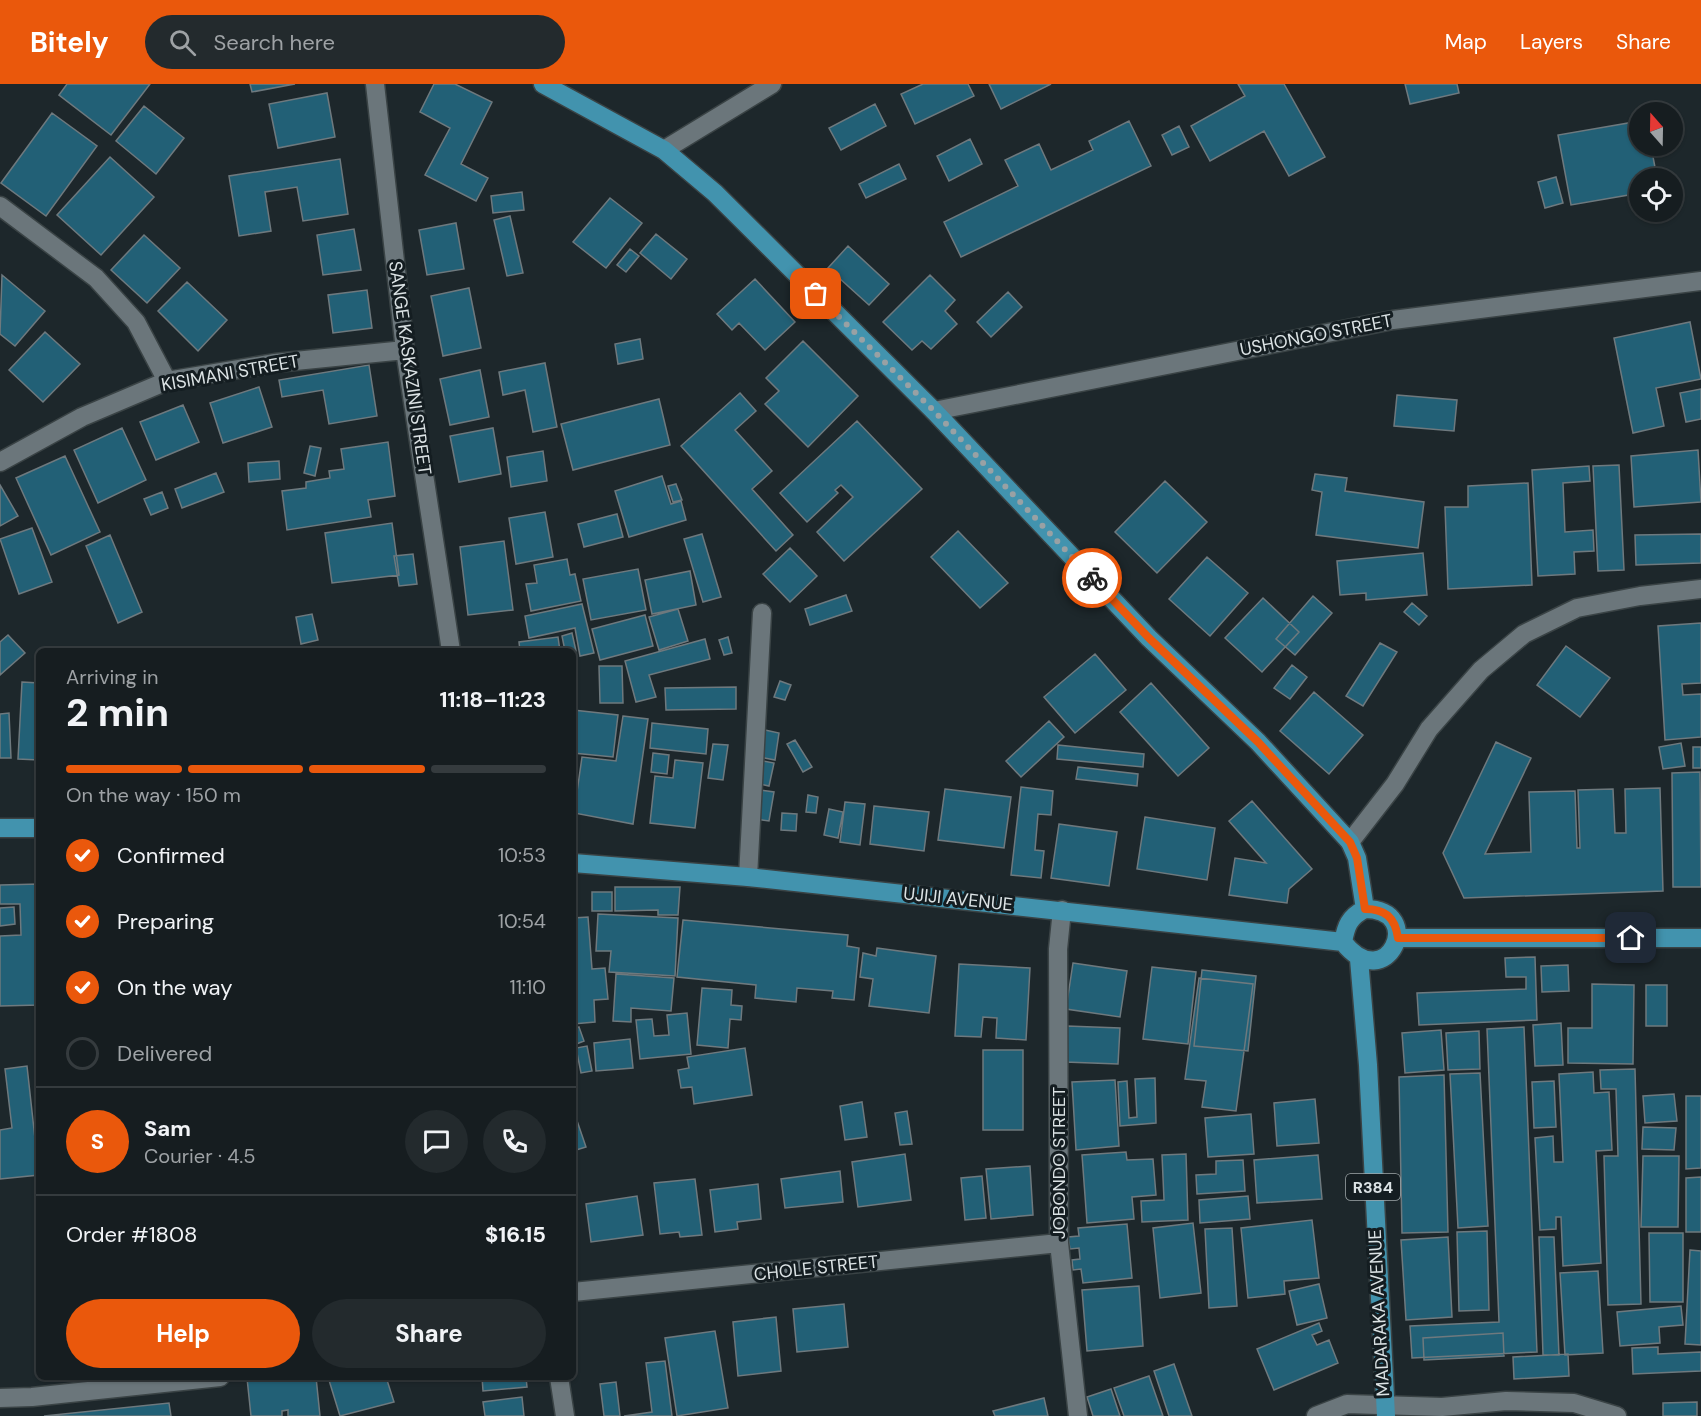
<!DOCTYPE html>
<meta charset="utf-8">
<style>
:root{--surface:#161d20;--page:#232a2d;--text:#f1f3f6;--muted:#9ea2a5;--line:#353b3e;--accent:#ea580c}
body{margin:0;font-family:"DM Sans",sans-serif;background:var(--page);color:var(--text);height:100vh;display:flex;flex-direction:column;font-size:22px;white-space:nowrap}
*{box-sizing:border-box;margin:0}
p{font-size:20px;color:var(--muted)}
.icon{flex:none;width:33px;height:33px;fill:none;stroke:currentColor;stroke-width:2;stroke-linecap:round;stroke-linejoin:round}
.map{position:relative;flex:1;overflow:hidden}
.panel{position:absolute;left:36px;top:564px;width:540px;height:732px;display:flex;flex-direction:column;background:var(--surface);border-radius:9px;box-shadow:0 2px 4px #0004,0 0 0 2px var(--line)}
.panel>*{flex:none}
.needle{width:39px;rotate:340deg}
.fabs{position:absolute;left:1629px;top:18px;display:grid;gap:12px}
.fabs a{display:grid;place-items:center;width:54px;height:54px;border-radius:50%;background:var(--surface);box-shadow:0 2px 4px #0004,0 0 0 2px var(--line);font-size:30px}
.pin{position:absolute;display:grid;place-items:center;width:51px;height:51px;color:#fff;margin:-26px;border-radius:12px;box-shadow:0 3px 9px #0006}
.courier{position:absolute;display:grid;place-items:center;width:60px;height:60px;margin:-30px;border:4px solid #ea580c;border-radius:50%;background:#fff;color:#222;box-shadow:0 2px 8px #0007}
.overview em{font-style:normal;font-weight:700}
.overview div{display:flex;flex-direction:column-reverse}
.overview{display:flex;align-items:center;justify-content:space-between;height:102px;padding:0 30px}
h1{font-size:39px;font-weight:700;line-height:45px}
.bar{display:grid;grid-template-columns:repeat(4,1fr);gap:9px 6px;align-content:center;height:72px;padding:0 30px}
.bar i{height:8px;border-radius:4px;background:var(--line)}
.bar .on{background:var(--accent)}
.bar p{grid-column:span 4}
.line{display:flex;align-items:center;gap:15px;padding:0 30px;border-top:2px solid var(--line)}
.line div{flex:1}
.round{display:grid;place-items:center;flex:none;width:63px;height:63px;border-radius:32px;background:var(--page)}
ol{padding:0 30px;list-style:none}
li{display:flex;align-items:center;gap:18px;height:66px}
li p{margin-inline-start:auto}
li .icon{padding:6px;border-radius:50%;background:var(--accent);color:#fff;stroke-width:4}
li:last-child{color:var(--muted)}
li i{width:33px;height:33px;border:3px solid var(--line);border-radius:50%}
.action{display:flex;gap:12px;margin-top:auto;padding:12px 30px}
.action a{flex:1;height:69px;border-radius:36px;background:var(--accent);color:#fff;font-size:24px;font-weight:700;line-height:69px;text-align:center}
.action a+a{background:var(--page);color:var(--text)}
header{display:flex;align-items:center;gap:36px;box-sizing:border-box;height:84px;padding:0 30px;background:var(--accent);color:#fff}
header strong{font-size:28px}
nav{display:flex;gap:33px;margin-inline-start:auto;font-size:21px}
.search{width:420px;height:54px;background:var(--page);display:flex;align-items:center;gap:15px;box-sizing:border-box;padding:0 21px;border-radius:33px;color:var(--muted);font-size:22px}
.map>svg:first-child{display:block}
.building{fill:#226076;stroke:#6e797e;stroke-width:1.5}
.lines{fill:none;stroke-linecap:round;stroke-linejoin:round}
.minor-casing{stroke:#3a4345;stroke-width:21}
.major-casing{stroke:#3a4345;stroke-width:21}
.minor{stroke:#6b767b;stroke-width:18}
.major{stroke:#4293ae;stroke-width:18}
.done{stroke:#99a1a4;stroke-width:6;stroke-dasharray:0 10.8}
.route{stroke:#ea580c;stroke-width:8}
.labels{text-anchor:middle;stroke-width:6;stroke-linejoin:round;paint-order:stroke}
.shield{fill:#141d21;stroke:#a0a8aa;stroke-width:1.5}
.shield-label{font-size:16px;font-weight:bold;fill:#dce3e5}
.street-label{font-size:18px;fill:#dce3e5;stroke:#141d21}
</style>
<header>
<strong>Bitely</strong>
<div class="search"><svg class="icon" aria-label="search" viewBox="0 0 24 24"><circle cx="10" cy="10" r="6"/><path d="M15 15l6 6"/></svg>Search here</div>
<nav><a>Map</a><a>Layers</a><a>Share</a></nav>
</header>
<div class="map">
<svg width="1701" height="1332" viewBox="0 0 1701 1332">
<rect width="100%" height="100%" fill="#1d272b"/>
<path class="building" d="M67 0H150L111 51 59 11Z
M250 0H295L252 8Z
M434 0H455L492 18 461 80 488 94 476 117 425 91 450 44 420 28Z
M923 0H968L974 12 915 40 901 10Z
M989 0H1051L1001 25Z
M1238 0H1284L1325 73 1289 92 1264 47 1210 77 1191 42 1245 12Z
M1405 0H1457L1459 9 1410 20Z
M327 9 335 53 278 64 269 20Z
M875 20 886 42 841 66 829 44Z
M144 22 184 54 156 90 116 57Z
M52 29 97 62 46 132 1 99Z
M1129 37 1151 82 961 173 944 138 1018 102 1005 76 1039 60 1051 86 1093 66 1089 57Z
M1640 37V62H1651L1657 94H1640V109L1571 121 1558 51Z
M1179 42 1189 63 1172 71 1162 51Z
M970 55 982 80 949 97 937 72Z
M110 73 154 113 101 171 57 131Z
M340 75 348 130 303 137 297 103 265 108 271 147 239 152 229 92Z
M899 80 906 95 866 114 859 100Z
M1556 93 1563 119 1545 124 1538 98Z
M522 108 524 126 493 129 491 112Z
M610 114 642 139 606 184 573 158Z
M510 132 523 189 507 192 494 136Z
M456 139 464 185 427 191 419 146Z
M354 145 361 186 323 191 317 151Z
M656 150 687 175 671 195 640 169Z
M144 151 180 184 147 219 111 186Z
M848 162 889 200 869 221 828 184Z
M630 165 639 172 626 188 617 181Z
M2 191 45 227 15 262 0 250Z
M930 191 955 216 945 227 957 240 931 265 922 257 912 266 883 238Z
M755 195 795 238 765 266 739 239 732 246 717 230Z
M187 198 227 236 198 267 158 227Z
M469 204 481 264 443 272 431 212Z
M367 206 372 244 333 249 328 211Z
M1008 208 1022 223 991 253 977 238Z
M1690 238 1701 295 1656 304 1664 342 1633 349 1614 254Z
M45 248 80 280 43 318 9 286Z
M640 255 643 275 618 280 615 260Z
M803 257 858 312 808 363 765 320 779 307 766 294Z
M545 279 557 343 533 348 525 306 503 311 499 288Z
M369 281 377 332 329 340 323 306 282 313 279 296Z
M480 286 489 333 450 341 440 295Z
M259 303 272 343 223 359 210 319Z
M1701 305V335L1686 338 1680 309Z
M740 309 756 327 735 346 772 387 752 405 793 451 776 467 681 362Z
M1397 311 1457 316 1454 347 1394 342Z
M659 315 670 361 573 386 561 340Z
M183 321 199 358 156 376 140 338Z
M857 337 922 405 844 477 817 448 853 413 841 401 835 406 838 409 807 438 780 409Z
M122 344 146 396 98 419 74 366Z
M493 344 501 390 459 398 450 352Z
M388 358 395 412 368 416 371 433 287 446 282 407 306 404V398L330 394 329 387 344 385 341 365Z
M310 362 321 364 315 392 304 389Z
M1698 366 1701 418 1634 423 1631 372Z
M543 367 547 397 511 403 507 373Z
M65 372 100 448 51 471 16 394Z
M279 377 280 395 249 398 248 379Z
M1619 381 1624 486 1598 487 1593 382Z
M1589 382 1590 397 1563 399 1565 448 1593 446 1594 467 1574 468 1575 490 1538 492 1532 386Z
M216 389 224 408 182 424 175 405Z
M1315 390 1347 394 1345 407 1424 418 1418 464 1316 451 1322 408 1312 406Z
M662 392 671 420 681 417 686 436 629 453 615 407Z
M1165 397 1207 438 1157 489 1115 448Z
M1528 399 1532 501 1448 505 1445 423H1468V402Z
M676 400 682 416 673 418 668 402Z
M0 401 18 432 0 442Z
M162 408 168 424 151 431 144 415Z
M545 428 553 473 516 480 509 434Z
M617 430 623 453 584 463 578 440Z
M392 439 399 491 332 499 325 449Z
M32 444 52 498 19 510 0 455Z
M958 447 1008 499 980 524 931 473Z
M702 450 721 513 703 518 684 455Z
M1701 450V479L1636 481 1635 451Z
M110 451 142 528 118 539 86 462Z
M504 457 513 526 468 531 460 463Z
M790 464 817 492 790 518 763 490Z
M1423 469 1427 511 1366 516V509L1340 511 1337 477Z
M413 470 417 500 399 502 394 472Z
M1207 473 1248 509 1210 552 1169 515Z
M567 475 570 491 575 490 581 517 531 527 526 500 537 499 534 481Z
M638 485 646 526 591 536 583 495Z
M690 487 696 521 652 530 645 496Z
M846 511 852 527 810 541 805 525Z
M1313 512 1332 529 1295 571 1276 555Z
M1263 514 1299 548 1262 588 1225 554Z
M1412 519 1427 532 1419 541 1404 528Z
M582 520 594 569 580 572 575 544 529 554 525 532Z
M678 525 688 557 659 566 649 533Z
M312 530 318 556 301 560 296 533Z
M645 531 653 562 600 576 592 545Z
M1701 539V599L1682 600 1683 611 1701 610V653L1665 656 1658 542Z
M572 549 576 567 573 568 565 567 562 552Z
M8 551 25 569 0 591V558Z
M558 553 560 567H520L519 558Z
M728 553 732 569 724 571 719 556Z
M705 555 710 575 649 591 656 613 636 618 625 577Z
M1380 559 1397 568 1363 622 1346 612Z
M1566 562 1610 594 1580 633 1537 601Z
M1095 570 1126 606 1075 649 1044 613Z
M1292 581 1307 593 1290 615 1274 604Z
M599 582H622L623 619H600Z
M780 597 791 601 785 616 774 613Z
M22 598 39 599V676L18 675Z
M1151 599 1209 664 1178 692 1120 628Z
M736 603V625L666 626 665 604Z
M1314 608 1363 651 1329 690 1280 647Z
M573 626 618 631 613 673 573 669Z
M9 629 11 674H0V630Z
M623 632 648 635 633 740 574 729 582 673 616 677Z
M1049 637 1064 653 1021 693 1006 677Z
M652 639 708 645 706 670 650 664Z
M765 646 779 649 775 676 760 673Z
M795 656 812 683 803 688 787 660Z
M1496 658 1531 674 1485 770 1531 768 1529 708 1575 707 1577 764H1580L1578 706 1613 705 1615 749H1626L1625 705 1660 704 1663 807 1464 814 1443 769Z
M1681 659 1685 682 1663 685 1659 663Z
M713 660 728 661 723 696 708 694Z
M1058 661 1144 670 1143 683 1057 675Z
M1693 663H1701V684H1693Z
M653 669 669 671 667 690 651 688Z
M675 676 703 679 695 744 650 739 655 692 673 694Z
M758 676 774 679 769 702 754 699Z
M1078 683 1138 690 1137 702 1076 695Z
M1700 688 1701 803H1673L1672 689Z
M1021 703 1053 707 1051 731 1038 730 1035 766 1044 767 1041 794 1011 791Z
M945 705 1011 713 1004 764 938 756Z
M761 706 774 708 769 737 756 735Z
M808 711 818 713 816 729 806 728Z
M1252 717 1312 785 1289 805 1287 819 1229 811 1235 774 1266 779 1229 737Z
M845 718 865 720 860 761 840 758Z
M874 722 929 728 924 767 870 760Z
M829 725 843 728 838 754 824 751Z
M782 729 797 730 796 747 781 746Z
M1145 733 1215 744 1207 796 1137 785Z
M1059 740 1117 748 1109 802 1051 794Z
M39 800V921L0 922V852L21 851 20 820H0V801Z
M615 803H680L678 831H658V826L615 827Z
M592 808H612V827H592Z
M14 823 15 840 0 842V824Z
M598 830 678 834 675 892 609 888 611 867H596Z
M588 833 592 885 605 884 608 915 594 916 595 938 573 940V834Z
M683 836 848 851 847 862 859 864 854 916 832 914 833 907 797 904 796 918 755 914 756 901 677 893Z
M877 864 936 872 929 929 869 922 873 895 860 893 863 869 876 872Z
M1535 873 1537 936 1419 941 1417 909 1526 905V893H1506L1505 874Z
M1073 879 1127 887 1120 933 1066 925Z
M959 880 1030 884 1026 956 996 954 997 934 983 933 981 953 955 952Z
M1568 881 1569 907 1542 908 1541 882Z
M1152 883 1196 888 1188 960 1143 955Z
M1202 886 1256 892 1248 967 1194 962Z
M616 890 674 894 671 927 631 924V938L613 937Z
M1199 894 1253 900 1236 1027 1202 1023 1206 997 1185 995Z
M1592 900 1634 901 1633 980 1568 979V944H1592Z
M1646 901H1667V942H1646Z
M702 904 732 906 731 921 742 922 741 936 730 935 728 964 697 961Z
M687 929 691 970 640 975 636 936 652 935 654 952 669 951 667 931Z
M1561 939 1563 981 1535 982 1533 941Z
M1067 942 1120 944 1118 980 1065 978Z
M579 943 584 957 574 961 573 945Z
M1524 943 1537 1268 1412 1274 1410 1242 1499 1238 1487 945Z
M1441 946 1444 986 1405 989 1402 949Z
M1479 947 1480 985 1448 986 1446 949Z
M630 955 633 984 596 987 594 959Z
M587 962 592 987 581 989 576 964Z
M745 964 752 1011 694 1020 692 1003 681 1004 678 986 689 984 687 973Z
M983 966H1023V1046H983Z
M27 982 39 1091 0 1095V1046L12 1044 5 985Z
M1635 985 1641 1220 1608 1221 1604 1072H1618L1616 1005H1601L1600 986Z
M1593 988 1594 1009 1609 1008 1612 1066 1596 1067 1601 1179 1563 1182 1561 1133H1556V1145L1540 1146 1535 1054 1553 1052 1554 1078H1563L1559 990Z
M1480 989 1488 1142 1458 1144 1450 990Z
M1444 991 1448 1148 1402 1149 1399 993Z
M1155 994 1156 1039 1120 1042 1118 998 1127 997 1129 1034 1137 1033 1135 995Z
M1115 996 1119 1062 1076 1066 1072 998Z
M1554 997 1556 1043 1534 1044 1532 998Z
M1674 1010 1677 1037 1645 1039 1643 1012Z
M1686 1012H1701V1084L1686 1085Z
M1315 1015 1319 1059 1277 1062 1274 1019Z
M862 1018 867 1053 845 1056 840 1022Z
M573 1025 586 1063 573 1067Z
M907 1027 912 1060 900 1061 895 1029Z
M1251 1030 1254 1070 1208 1073 1205 1034Z
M1643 1043 1676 1044 1674 1066 1642 1065Z
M1126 1068 1127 1076 1153 1075 1156 1111 1132 1113 1134 1135 1087 1139 1082 1071Z
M905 1070 911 1116 858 1123 852 1078Z
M1186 1070 1188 1136 1142 1138 1141 1117 1164 1116 1162 1071Z
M1318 1071 1322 1115 1257 1119 1254 1076Z
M1643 1072H1679L1678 1143H1641Z
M1243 1076 1245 1107 1197 1110 1196 1091 1216 1090V1077Z
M1030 1082 1033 1131 991 1135 986 1085Z
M840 1087 843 1118 785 1124 781 1095Z
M982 1092 986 1134 965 1136 961 1094Z
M1701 1093V1148H1686V1094Z
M695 1095 702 1151 680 1153 679 1148 660 1150 654 1099Z
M758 1100 761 1135 737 1138 738 1145 715 1148 710 1106Z
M637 1112 643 1151 591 1158 586 1120Z
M1248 1112 1250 1135 1200 1139 1199 1116Z
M1312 1136 1319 1194 1284 1197 1285 1210 1248 1214 1241 1144Z
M1193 1139 1201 1209 1160 1214 1153 1144Z
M1127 1140 1132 1194 1083 1199 1081 1185 1073 1186 1072 1176 1080 1175 1079 1164 1070 1165 1068 1153 1079 1152 1078 1144Z
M1232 1144 1237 1222 1209 1224 1205 1145Z
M1487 1147 1489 1226 1459 1227 1457 1148Z
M1649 1149H1683V1218H1650Z
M1448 1153 1452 1233 1406 1236 1401 1156Z
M1539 1153H1554L1559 1271H1543Z
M1690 1166 1701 1167V1261L1685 1260Z
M1598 1187 1603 1269 1565 1271 1560 1189Z
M1319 1200 1327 1234 1297 1241 1289 1207Z
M1139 1202 1143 1262 1087 1267 1082 1206Z
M844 1220 848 1263 797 1268 793 1225Z
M1681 1222 1683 1241 1659 1243 1660 1259 1620 1262 1617 1228Z
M776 1233 781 1287 738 1292 733 1238Z
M1319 1239 1322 1247 1312 1251 1317 1261 1329 1256 1338 1279 1274 1306 1257 1265Z
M715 1247 728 1324 677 1332 665 1254Z
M1503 1249 1504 1272 1424 1276 1423 1254Z
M1658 1263V1270L1701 1268V1287L1633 1290 1632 1264Z
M1568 1270 1569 1292 1514 1295 1513 1273Z
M665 1277 672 1332H624L652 1328 646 1279Z
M1174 1280 1192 1332H1169L1154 1287Z
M1149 1292 1163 1332H1124L1114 1304Z
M259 1293H316L320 1332H288V1326L282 1327V1332H251L247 1294Z
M328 1293H386L394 1318 340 1332Z
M482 1293H526L527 1303 483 1307Z
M616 1298 620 1332H604L600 1300Z
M1111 1305 1120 1332H1093L1087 1313Z
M522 1313 524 1332H485L483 1318Z
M1044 1314 1048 1332H995L993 1327Z
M1697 1318V1332H1663V1319Z
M169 1319 171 1332H44Z"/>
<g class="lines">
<defs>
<path id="minor" d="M375 0 405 266 451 567
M664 66 772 0
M0 122 96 194 136 238 167 297
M934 327 1393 236 1701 197
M0 378 82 333 167 297 275 279 405 266
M1350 758 1395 700 1429 645 1481 586 1524 550 1577 524 1640 512 1701 505
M748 793 762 529
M1062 826 1058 865 1059 1159 1078 1332
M573 1208 1059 1159
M559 1293 565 1332
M0 1314 32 1313 220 1293
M1316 1332 1347 1320 1442 1323 1506 1317 1574 1319 1617 1332"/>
<path id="major" d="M543 0 664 66 715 109 934 327 1149 554 1258 658 1350 758 1357 774 1365 825
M0 744H39
M573 779 748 793 1343 858
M1365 825C1427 825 1387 914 1343 858 1346 842 1349 833 1365 825Z
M1398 854H1701
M1359 875 1368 981 1386 1332"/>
</defs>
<use href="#minor" class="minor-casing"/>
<use href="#major" class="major-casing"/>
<use href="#minor" class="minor"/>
<use href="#major" class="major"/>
</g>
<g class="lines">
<path class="done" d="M816 210 934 327 1092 494"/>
<path class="route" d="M1092 494 1149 554 1258 658 1350 758 1357 774 1365 825C1385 825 1395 833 1398 854H1631"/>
</g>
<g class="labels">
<rect class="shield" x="1346" y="1090" width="54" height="26" rx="4.5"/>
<g class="shield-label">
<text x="1373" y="1109">R384</text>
</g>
<g class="street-label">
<text transform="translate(1316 251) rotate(-11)" y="6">USHONGO STREET</text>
<text transform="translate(410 284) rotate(82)" y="6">SANGE KASKAZINI STREET</text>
<text transform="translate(230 289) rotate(-10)" y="6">KISIMANI STREET</text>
<text transform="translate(958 815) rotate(6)" y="6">UJIJI AVENUE</text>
<text transform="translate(1059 1079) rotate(-90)" y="6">JOBONDO STREET</text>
<text transform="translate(816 1184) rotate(-6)" y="6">CHOLE STREET</text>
<text transform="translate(1379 1229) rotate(-93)" y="6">MADARAKA AVENUE</text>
</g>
</g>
</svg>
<div class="fabs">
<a><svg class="needle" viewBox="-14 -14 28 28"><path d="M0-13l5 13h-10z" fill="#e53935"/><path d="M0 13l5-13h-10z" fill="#9ea2a5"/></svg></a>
<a><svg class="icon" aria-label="locate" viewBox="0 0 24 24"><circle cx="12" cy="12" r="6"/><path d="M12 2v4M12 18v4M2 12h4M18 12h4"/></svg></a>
</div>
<div class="pin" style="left:816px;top:210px;background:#ea580c"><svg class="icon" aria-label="bag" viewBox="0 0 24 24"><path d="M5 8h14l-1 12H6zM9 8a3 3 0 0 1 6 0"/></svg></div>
<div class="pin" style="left:1631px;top:854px;background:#1f2937"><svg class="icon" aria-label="home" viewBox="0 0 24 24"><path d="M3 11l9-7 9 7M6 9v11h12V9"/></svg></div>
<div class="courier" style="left:1092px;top:494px"><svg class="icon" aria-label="bike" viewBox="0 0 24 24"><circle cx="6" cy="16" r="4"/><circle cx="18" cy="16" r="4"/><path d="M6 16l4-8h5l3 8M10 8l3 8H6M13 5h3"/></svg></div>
<section class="panel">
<div class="overview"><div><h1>2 min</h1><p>Arriving in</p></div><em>11:18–11:23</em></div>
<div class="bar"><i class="on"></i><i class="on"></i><i class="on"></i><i></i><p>On the way · 150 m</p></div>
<ol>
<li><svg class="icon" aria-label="check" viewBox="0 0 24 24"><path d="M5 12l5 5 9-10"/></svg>Confirmed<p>10:53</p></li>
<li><svg class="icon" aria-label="check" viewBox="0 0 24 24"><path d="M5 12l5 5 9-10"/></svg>Preparing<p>10:54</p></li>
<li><svg class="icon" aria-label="check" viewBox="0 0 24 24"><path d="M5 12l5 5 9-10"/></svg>On the way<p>11:10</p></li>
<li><i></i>Delivered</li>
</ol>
<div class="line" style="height:108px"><b class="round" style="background:var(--accent);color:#fff">S</b><div><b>Sam</b><p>Courier · 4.5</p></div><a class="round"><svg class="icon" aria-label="chat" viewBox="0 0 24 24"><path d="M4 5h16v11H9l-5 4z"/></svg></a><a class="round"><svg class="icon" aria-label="phone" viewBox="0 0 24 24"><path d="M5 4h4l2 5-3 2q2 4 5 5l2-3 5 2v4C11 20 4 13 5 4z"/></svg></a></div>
<div class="line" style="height:78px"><div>Order #1808</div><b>$16.15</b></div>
<div class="action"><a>Help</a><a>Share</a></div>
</section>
</div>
